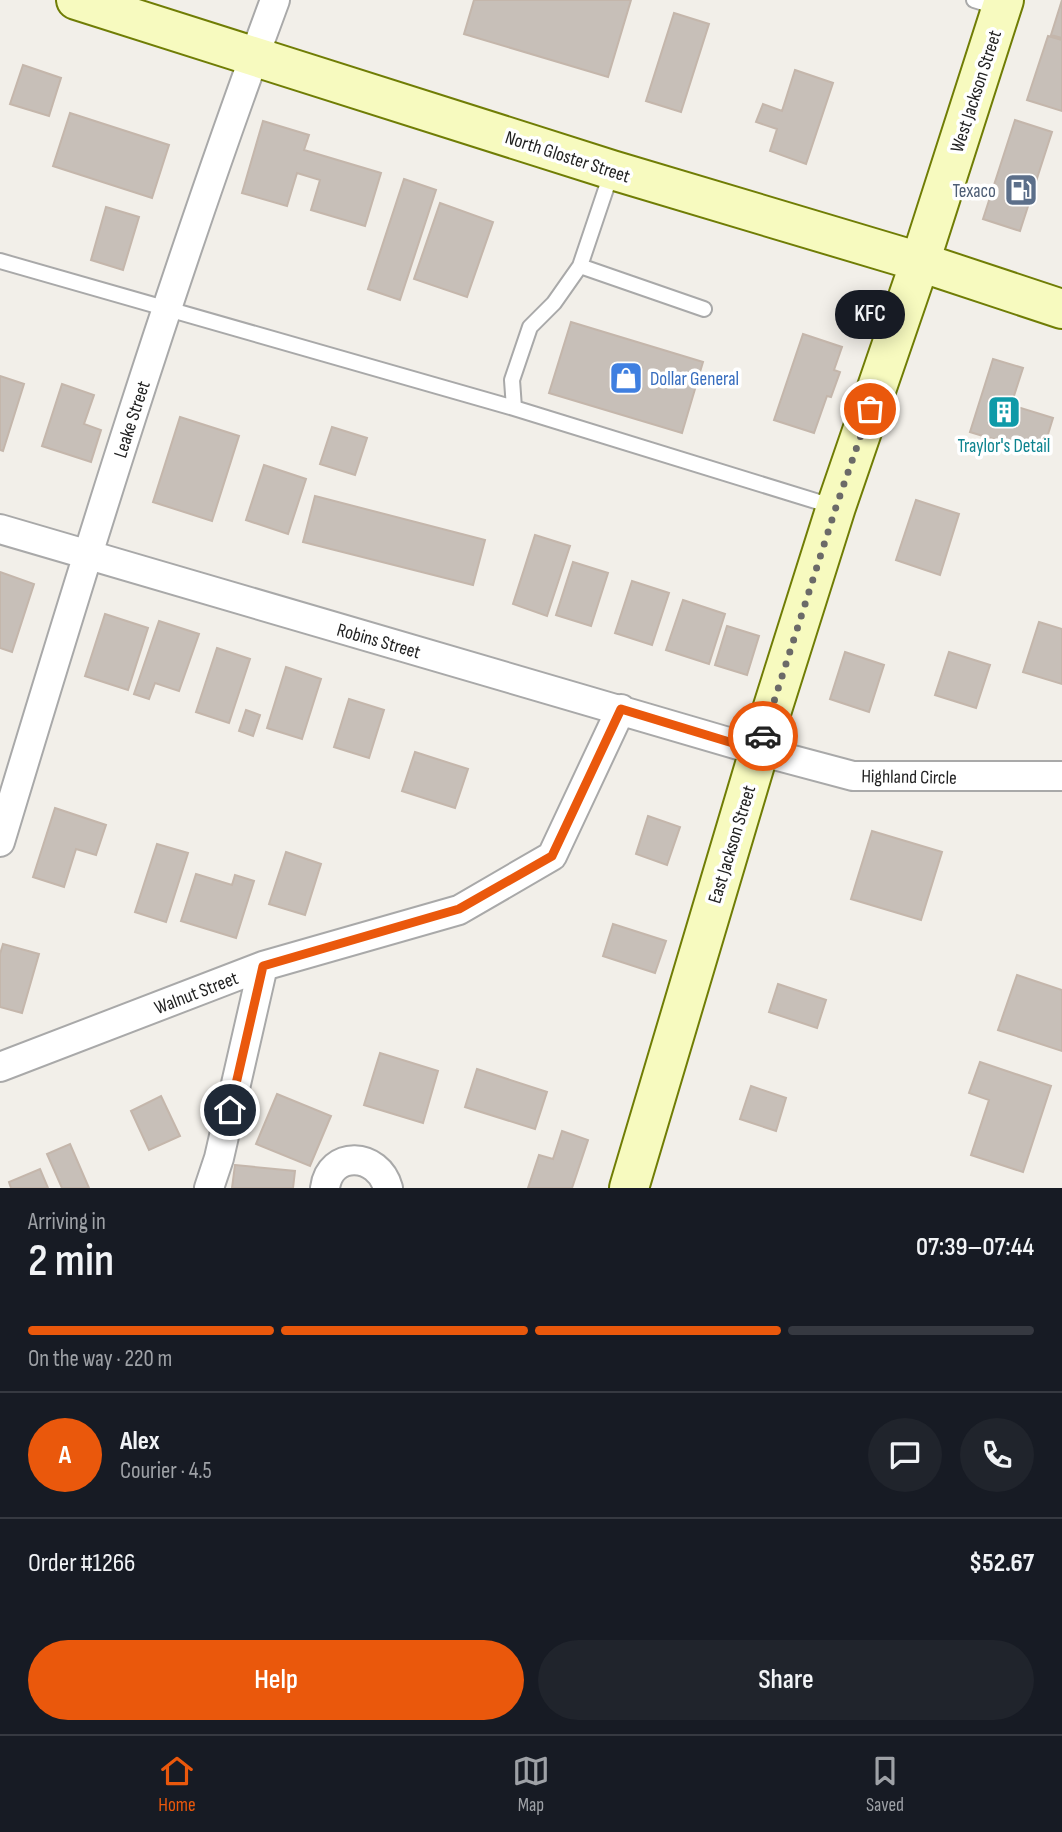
<!DOCTYPE html>
<meta charset="utf-8">
<style>
:root{--surface:#171b24;--page:#20242c;--text:#f1f3f6;--muted:#9ea1a6;--line:#363941;--accent:#ea580c}
body{margin:0;font-family:"Sofia Sans Condensed",sans-serif;background:var(--page);color:var(--text);height:100vh;display:flex;flex-direction:column;font-size:26px;white-space:nowrap}
*{box-sizing:border-box;margin:0}
p{font-size:23px;color:var(--muted)}
.icon{flex:none;width:38px;height:38px;fill:none;stroke:currentColor;stroke-width:2;stroke-linecap:round;stroke-linejoin:round}
.map{position:relative;height:1188px;overflow:hidden}
.details{display:flex;flex-direction:column;background:var(--surface);flex:1}
.details>*{flex:none}
.pin{position:absolute;display:grid;place-items:center;width:60px;height:60px;color:#fff;margin:-30px;border:4px solid #fff;border-radius:50%;box-shadow:0 2px 7px #0007}
.courier{position:absolute;display:grid;place-items:center;width:70px;height:70px;margin:-35px;border:5px solid #ea580c;border-radius:50%;background:#fff;color:#222;box-shadow:0 2px 9px #0007}
.bubble{position:absolute;height:49px;border-radius:24px;background:var(--surface);box-shadow:0 4px 18px #0003;font-size:23px;font-weight:600;line-height:49px;text-align:center}
.head em{font-style:normal;font-weight:600}
.head div{display:flex;flex-direction:column-reverse}
.head{display:flex;align-items:center;justify-content:space-between;height:119px;padding:0 28px}
h1{font-size:46px;font-weight:600;line-height:52px}
.bar{display:grid;grid-template-columns:repeat(4,1fr);gap:10px 7px;align-content:center;height:84px;padding:0 28px}
.bar i{height:9px;border-radius:5px;background:var(--line)}
.bar .selected{background:var(--accent)}
.bar p{grid-column:span 4}
.line{display:flex;align-items:center;gap:18px;padding:0 28px;border-top:2px solid var(--line)}
.line div{flex:1}
.round{display:grid;place-items:center;flex:none;width:74px;height:74px;border-radius:37px;background:var(--page)}
.button{display:flex;gap:14px;margin-top:auto;padding:14px 28px}
.button a{flex:1;height:80px;border-radius:42px;background:var(--accent);color:#fff;font-size:28px;font-weight:600;line-height:80px;text-align:center}
.button a+a{background:var(--page);color:var(--text)}
.dock{display:flex;justify-content:space-around;align-items:center;height:98px;border-top:2px solid var(--line);background:var(--surface);font-size:19px;color:var(--muted)}
.dock a{display:grid;justify-items:center;gap:4px}
.dock .selected{color:var(--accent)}
.map>svg:first-child{display:block}
.building{fill:#c7bfb8;stroke:#c4b6ab;stroke-width:2}
.lines{fill:none;stroke-linecap:round;stroke-linejoin:round}
.lane-casing{stroke:#a9a9a9;stroke-width:18}
.street-casing{stroke:#a9a9a9;stroke-width:32}
.secondary-casing{stroke:#707d05;stroke-width:42}
.lane{stroke:#fff;stroke-width:14}
.street{stroke:#fff;stroke-width:28}
.secondary{stroke:#f7fabf;stroke-width:38}
.done{stroke:#6b6a68;stroke-width:7;stroke-dasharray:0 12.6}
.route{stroke:#ea580c;stroke-width:9}
.labels{text-anchor:middle;stroke-width:7;stroke-linejoin:round;paint-order:stroke}
.street-label{font-size:19px;fill:#222;stroke:#fff}
.service-label{font-size:19px;fill:#4e5e75;stroke:#fff;text-anchor:end}
.shop-label{font-size:19px;fill:#366cbe;stroke:#fff;text-anchor:start}
.culture-label{font-size:19px;fill:#0d838f;stroke:#fff}
</style>
<div class="map">
<svg width="1062" height="1188" viewBox="0 0 1062 1188">
<rect width="100%" height="100%" fill="#f2efe9"/>
<path class="building" d="M474 0H631L608 77 464 34Z
M1062 0V38L1051 35Z
M674 13 709 24 681 112 646 101Z
M1048 36 1062 40V111L1027 100Z
M23 65 61 78 49 116 10 104Z
M795 70 833 83 806 164 770 151 777 129 756 122 763 104 782 111Z
M70 113 169 145 152 198 53 166Z
M1015 120 1052 132 1020 231 983 219Z
M263 121 309 135 304 150 381 173 365 226 311 210 320 180 297 173 287 206 242 193Z
M404 179 436 190 400 300 368 289Z
M440 203 493 222 467 297 414 279Z
M106 207 139 217 123 270 91 260Z
M571 322 703 362 682 433 549 393Z
M803 334 842 347 834 370 840 372 831 397 827 396 814 433 774 420Z
M993 359 1023 368 1011 405 1053 418 1042 454 970 432Z
M0 376 24 384 3 451 0 450Z
M62 384 94 395 84 424 101 430 91 462 42 446Z
M180 417 239 436 212 521 153 502Z
M332 427 367 438 355 475 320 464Z
M264 465 306 479 288 534 246 520Z
M315 496 485 540 473 585 303 542Z
M916 500 959 514 940 575 896 560Z
M535 535 570 546 547 616 513 604Z
M573 562 608 573 591 626 556 615Z
M0 572 34 584 12 652 0 648Z
M632 581 669 593 652 645 615 633Z
M683 600 725 614 709 664 666 650Z
M105 614 148 628 128 690 85 676Z
M159 621 199 634 179 691 155 683 149 699 134 694Z
M1039 622 1062 629V684L1023 672Z
M727 626 759 636 747 675 715 665Z
M217 648 250 659 229 723 196 712Z
M845 652 884 665 869 712 830 699Z
M949 652 990 665 976 708 935 695Z
M286 667 321 679 302 739 267 728Z
M349 699 384 710 369 758 334 747Z
M246 710 260 715 253 736 239 731Z
M415 752 468 769 455 808 402 791Z
M55 808 106 825 96 855 76 849 64 887 33 877Z
M648 816 680 827 667 865 636 854Z
M872 831 942 852 921 920 851 899Z
M157 844 188 853 166 922 135 912Z
M286 852 321 864 305 915 269 904Z
M196 874 232 885 235 875 254 881 236 938 181 921Z
M613 924 666 941 655 973 603 956Z
M3 944 39 954 22 1013 0 1007V954Z
M1017 975 1062 990V1051L998 1030Z
M778 984 826 1000 817 1028 769 1012Z
M380 1053 438 1071 423 1123 364 1105Z
M980 1062 1051 1086 1023 1172 971 1155 989 1100 969 1093Z
M477 1069 547 1092 535 1129 465 1107Z
M751 1086 786 1098 776 1131 740 1119Z
M277 1094 331 1116 310 1166 256 1144Z
M161 1096 180 1136 149 1150 131 1111Z
M562 1131 588 1140 572 1188H528L539 1155 553 1159Z
M70 1144 89 1188H62L47 1154Z
M235 1165 295 1171 293 1188H232Z
M40 1169 48 1188H11L9 1182Z"/>
<g class="lines">
<defs>
<path id="lane" d="M974 0 1000 8
M0 261 514 408 835 507
M580 266 704 309
M514 408 512 380 530 327 554 303 580 266 612 171"/>
<path id="street" d="M0 529 759 751 853 776H1062
M0 842C85 560 172 277 275 0
M0 1067 263 966 459 910 552 856 621 709
M209 1188 219 1158 263 966
M325 1188C330 1150 378 1152 388 1188"/>
<path id="secondary" d="M76 0 612 170 920 262 1062 309
M629 1188 759 751 836 507 920 262 1004 0"/>
</defs>
<use href="#lane" class="lane-casing"/>
<use href="#street" class="street-casing"/>
<use href="#secondary" class="secondary-casing"/>
<use href="#lane" class="lane"/>
<use href="#street" class="street"/>
<use href="#secondary" class="secondary"/>
</g>
<g class="lines">
<path class="done" d="M763 736 836 507 870 409"/>
<path class="route" d="M230 1110 263 966 459 909 552 856 621 709 759 751 763 736"/>
</g>
<defs>
<symbol id="fuel-square" viewBox="-11 -11 22 22"><rect x="-9" y="-9" width="18" height="18" rx="4" fill="#5c6f8a" stroke="#fff"/><path d="M-5.5-6h7V0h2V4h1.3V-2.5L3-4.5l.8-.8L6-3V5H2.5V1h-1V6h-7ZM-4.2-4.7v3.2H.2V-4.7Z" fill="#fff"/></symbol>
<symbol id="shop-square" viewBox="-11 -11 22 22"><rect x="-9" y="-9" width="18" height="18" rx="4" fill="#3f7fe0" stroke="#fff"/><path d="M-5-2.5h2.3a2.7 3.5 0 0 1 5.4 0H5L5.5 6h-11ZM-1.5-2.5h3a1.5 2.3 0 0 0-3 0Z" fill="#fff"/></symbol>
<symbol id="building-square" viewBox="-11 -11 22 22"><rect x="-9" y="-9" width="18" height="18" rx="4" fill="#0f9aa8" stroke="#fff"/><path d="M-4-6H4V6H1V3H-1V6H-4ZM-2.5-4.3h1.7v1.8h-1.7ZM.8-4.3h1.7v1.8H.8ZM-2.5-1h1.7V.8h-1.7ZM.8-1h1.7V.8H.8Z" fill="#fff"/></symbol>
</defs>
<g fill-rule="evenodd">
<use href="#fuel-square" x="1002" y="171" width="38" height="38"/>
<use href="#shop-square" x="607" y="359" width="38" height="38"/>
<use href="#building-square" x="985" y="393" width="38" height="38"/>
</g>
<g class="labels">
<g class="street-label">
<text transform="translate(975 91) rotate(-72)" y="7">West Jackson Street</text>
<text transform="translate(568 156) rotate(18)" y="7">North Gloster Street</text>
<text transform="translate(131 419) rotate(-72)" y="7">Leake Street</text>
<text transform="translate(379 640) rotate(16)" y="7">Robins Street</text>
<text transform="translate(909 776) rotate(1)" y="7">Highland Circle</text>
<text transform="translate(731 844) rotate(-73)" y="7">East Jackson Street</text>
<text transform="translate(196 992) rotate(-21)" y="7">Walnut Street</text>
</g>
<g class="service-label">
<text x="996" y="197">Texaco</text>
</g>
<g class="shop-label">
<text x="650" y="385">Dollar General</text>
</g>
<g class="culture-label">
<text x="1004" y="452">Traylor's Detail</text>
</g>
</g>
</svg>
<div class="pin" style="left:870px;top:409px;background:#ea580c"><svg class="icon" aria-label="bag" viewBox="0 0 24 24"><path d="M5 8h14l-1 12H6zM9 8a3 3 0 0 1 6 0"/></svg></div>
<div class="pin" style="left:230px;top:1110px;background:#1f2937"><svg class="icon" aria-label="home" viewBox="0 0 24 24"><path d="M3 11l9-7 9 7M6 9v11h12V9"/></svg></div>
<div class="courier" style="left:763px;top:736px"><svg class="icon" aria-label="car" viewBox="0 0 24 24"><path d="M5 17H2v-5l4-1 3-4h7l3 4 3 1v5h-3M9 17h6M6 11h13"/><circle cx="7" cy="17" r="2"/><circle cx="17" cy="17" r="2"/></svg></div>
<div class="bubble" style="left:835px;top:290px;width:70px">KFC</div>
</div>
<section class="details">
<div class="head"><div><h1>2 min</h1><p>Arriving in</p></div><em>07:39–07:44</em></div>
<div class="bar"><i class="selected"></i><i class="selected"></i><i class="selected"></i><i></i><p>On the way · 220 m</p></div>
<div class="line" style="height:126px"><b class="round" style="background:var(--accent);color:#fff">A</b><div><b>Alex</b><p>Courier · 4.5</p></div><a class="round"><svg class="icon" aria-label="chat" viewBox="0 0 24 24"><path d="M4 5h16v11H9l-5 4z"/></svg></a><a class="round"><svg class="icon" aria-label="phone" viewBox="0 0 24 24"><path d="M5 4h4l2 5-3 2q2 4 5 5l2-3 5 2v4C11 20 4 13 5 4z"/></svg></a></div>
<div class="line" style="height:91px"><div>Order #1266</div><b>$52.67</b></div>
<div class="button"><a>Help</a><a>Share</a></div>
</section>
<nav class="dock">
<a class="selected"><svg class="icon" aria-label="home" viewBox="0 0 24 24"><path d="M3 11l9-7 9 7M6 9v11h12V9"/></svg>Home</a>
<a><svg class="icon" aria-label="map" viewBox="0 0 24 24"><path d="M3 6l6-2 6 2 6-2v14l-6 2-6-2-6 2zM9 4v14M15 6v14"/></svg>Map</a>
<a><svg class="icon" aria-label="saved" viewBox="0 0 24 24"><path d="M7 4h10v16l-5-4-5 4z"/></svg>Saved</a>
</nav>
